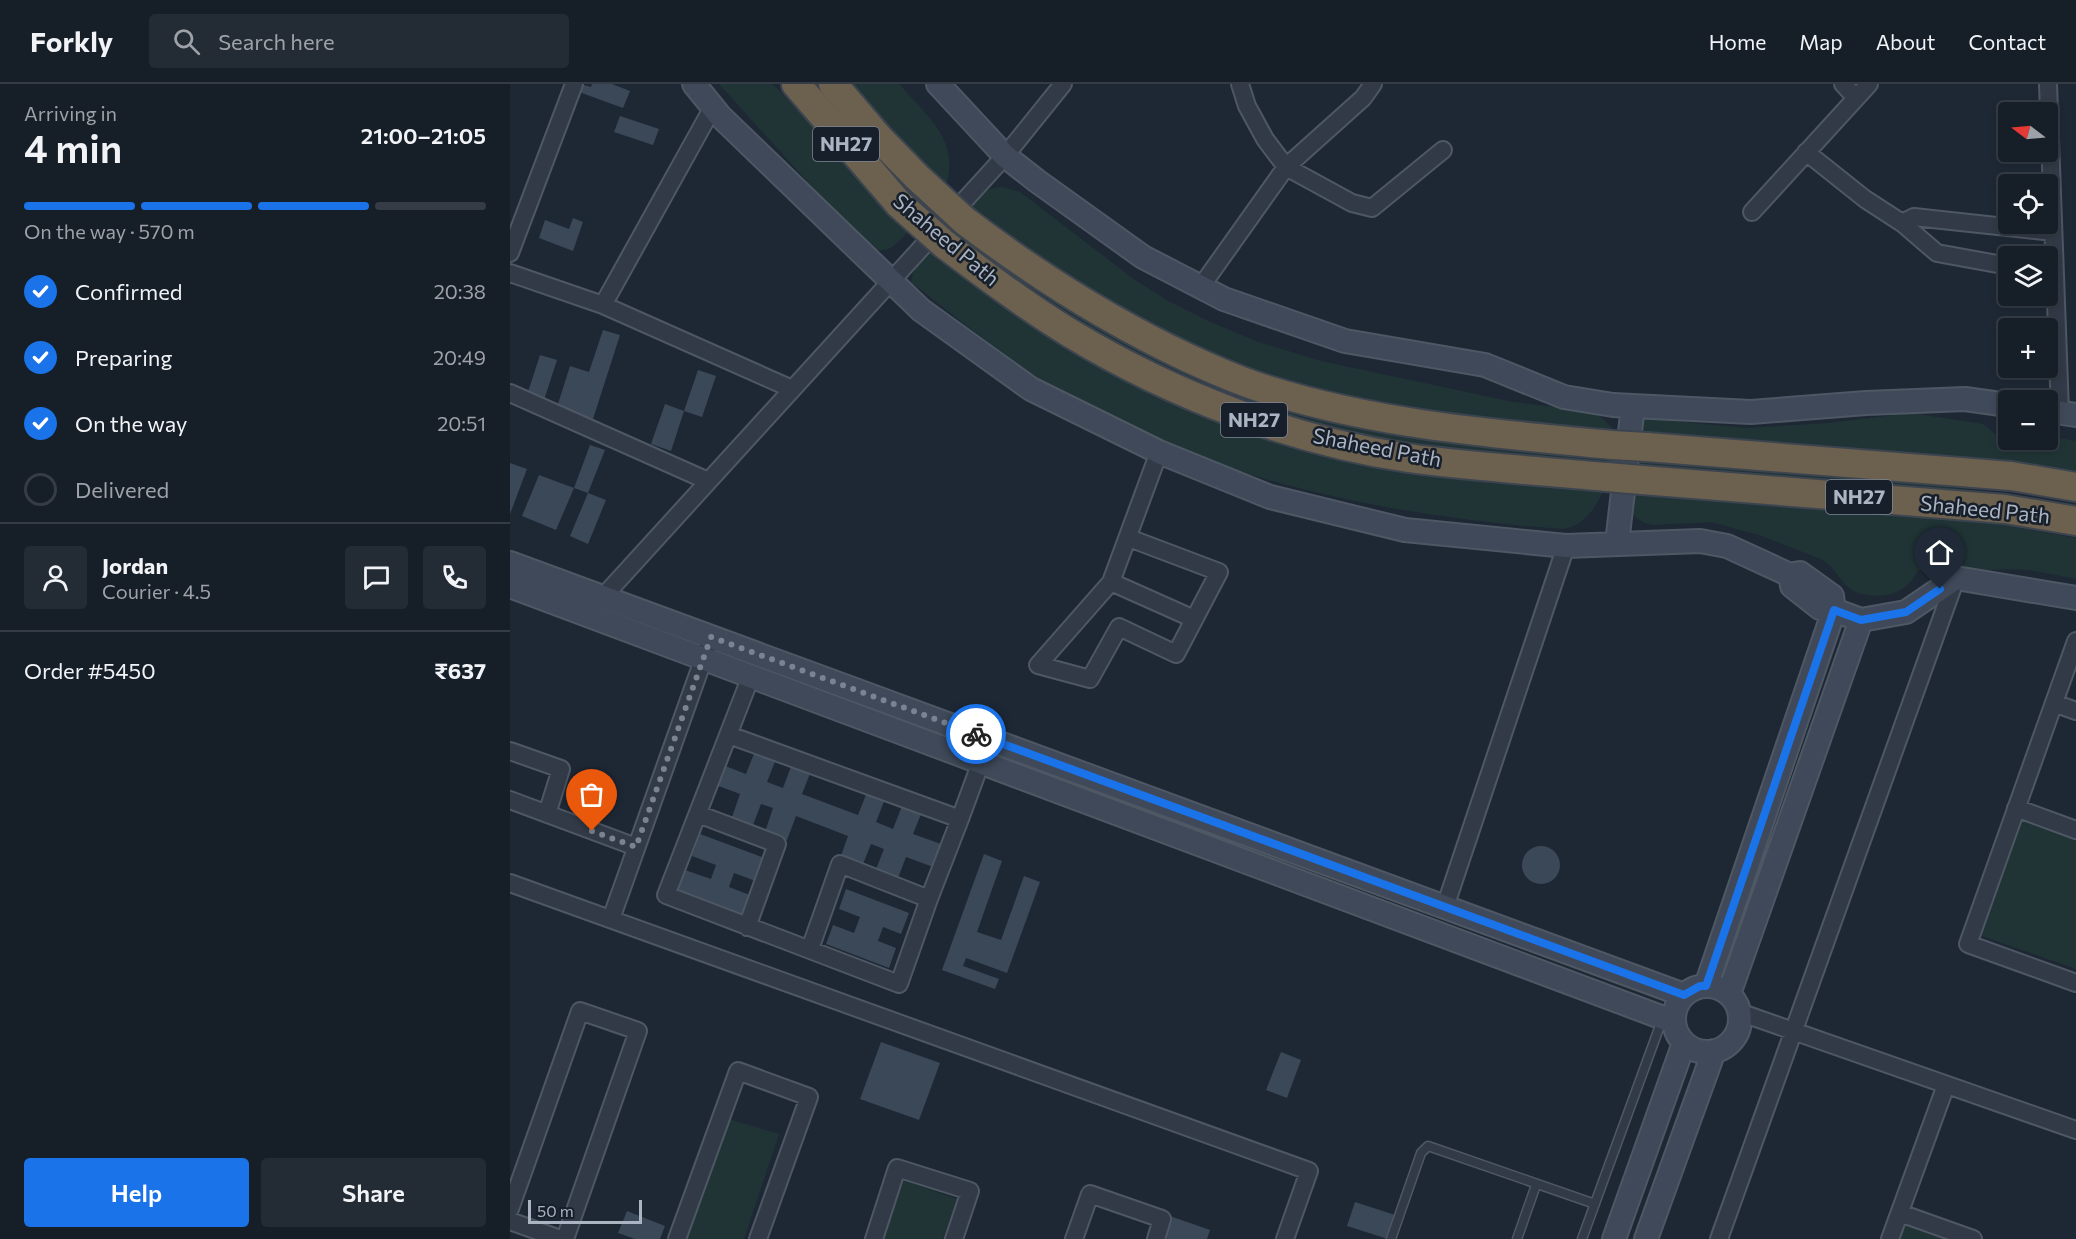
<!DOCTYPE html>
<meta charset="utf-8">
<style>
:root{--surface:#161e28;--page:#232b34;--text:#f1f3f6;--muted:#9ea2a8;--line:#353c45;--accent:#1a73e8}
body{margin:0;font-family:Commissioner,sans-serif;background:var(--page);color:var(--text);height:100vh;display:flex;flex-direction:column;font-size:22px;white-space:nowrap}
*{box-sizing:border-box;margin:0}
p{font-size:20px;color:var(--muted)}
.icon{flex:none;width:33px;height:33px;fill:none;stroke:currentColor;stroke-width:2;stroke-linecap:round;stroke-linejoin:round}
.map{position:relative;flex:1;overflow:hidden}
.panel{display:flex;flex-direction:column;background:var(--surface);width:510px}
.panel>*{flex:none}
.needle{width:39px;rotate:286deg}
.buttons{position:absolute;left:1488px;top:18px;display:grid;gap:12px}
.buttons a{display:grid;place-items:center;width:60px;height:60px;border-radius:6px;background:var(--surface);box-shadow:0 3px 9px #0003,0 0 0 2px var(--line);font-size:30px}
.scale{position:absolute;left:18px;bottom:15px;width:114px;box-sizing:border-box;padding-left:6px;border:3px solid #aab4c3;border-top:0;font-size:16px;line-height:21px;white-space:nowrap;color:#aab4c3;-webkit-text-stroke:4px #171f2a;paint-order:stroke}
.pin{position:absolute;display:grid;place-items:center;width:51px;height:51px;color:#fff;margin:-62px -26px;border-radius:50% 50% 50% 0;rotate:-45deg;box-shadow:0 0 6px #0007}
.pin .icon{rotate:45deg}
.courier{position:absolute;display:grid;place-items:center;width:60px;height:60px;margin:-30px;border:4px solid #1a73e8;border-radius:50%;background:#fff;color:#222;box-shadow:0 2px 8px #0007}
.overview em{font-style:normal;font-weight:600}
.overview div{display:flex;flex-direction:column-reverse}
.overview{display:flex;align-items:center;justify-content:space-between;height:102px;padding:0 24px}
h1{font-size:39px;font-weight:600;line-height:45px}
.bar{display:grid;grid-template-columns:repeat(4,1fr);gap:9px 6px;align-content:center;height:72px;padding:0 24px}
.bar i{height:8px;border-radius:4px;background:var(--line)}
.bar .selected{background:var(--accent)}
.bar p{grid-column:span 4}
.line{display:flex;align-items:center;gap:15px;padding:0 24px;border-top:2px solid var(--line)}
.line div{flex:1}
.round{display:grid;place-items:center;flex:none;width:63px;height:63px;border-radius:6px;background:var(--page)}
ol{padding:0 24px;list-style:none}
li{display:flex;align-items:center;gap:18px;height:66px}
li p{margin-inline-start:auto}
li .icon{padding:6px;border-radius:50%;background:var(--accent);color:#fff;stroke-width:4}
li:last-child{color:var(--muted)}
li i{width:33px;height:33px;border:3px solid var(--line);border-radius:50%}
.primary-button{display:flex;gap:12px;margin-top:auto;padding:12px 24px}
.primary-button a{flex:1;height:69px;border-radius:6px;background:var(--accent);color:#fff;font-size:24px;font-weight:600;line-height:69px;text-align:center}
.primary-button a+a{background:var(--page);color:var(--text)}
header{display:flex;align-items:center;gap:36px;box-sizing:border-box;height:84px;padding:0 30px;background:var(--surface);border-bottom:2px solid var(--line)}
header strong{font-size:28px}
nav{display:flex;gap:33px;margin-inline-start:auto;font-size:21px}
.search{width:420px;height:54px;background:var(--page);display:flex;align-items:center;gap:15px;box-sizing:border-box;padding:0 21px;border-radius:6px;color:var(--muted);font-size:22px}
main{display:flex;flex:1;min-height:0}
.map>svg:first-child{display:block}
.green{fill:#203436}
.building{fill:#3b4858}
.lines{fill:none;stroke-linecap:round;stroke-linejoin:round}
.lane-casing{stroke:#4e5764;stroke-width:11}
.street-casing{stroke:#4e5764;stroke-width:20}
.secondary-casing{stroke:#4e5764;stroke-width:26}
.highway-casing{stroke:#3c4450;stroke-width:32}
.lane{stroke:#313a46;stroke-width:8}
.street{stroke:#313a46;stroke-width:16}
.secondary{stroke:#3f4959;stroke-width:22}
.highway{stroke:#6c604e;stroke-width:28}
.highway-bridge-casing{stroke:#3c4450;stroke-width:32;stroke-linecap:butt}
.highway-bridge{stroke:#6c604e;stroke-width:28}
.done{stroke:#798391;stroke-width:6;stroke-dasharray:0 10.8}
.route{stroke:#1a73e8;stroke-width:8}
.labels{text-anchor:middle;stroke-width:5;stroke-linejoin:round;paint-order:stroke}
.shield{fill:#171f2a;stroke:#7e8795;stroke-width:1.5}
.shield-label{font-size:20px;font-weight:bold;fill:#aab4c3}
.street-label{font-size:21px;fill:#aab4c3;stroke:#171f2a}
</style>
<header>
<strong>Forkly</strong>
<div class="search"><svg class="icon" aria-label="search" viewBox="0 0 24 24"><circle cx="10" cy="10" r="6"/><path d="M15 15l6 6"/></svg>Search here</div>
<nav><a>Home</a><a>Map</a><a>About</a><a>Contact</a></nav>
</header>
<main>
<section class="panel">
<div class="overview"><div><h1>4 min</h1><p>Arriving in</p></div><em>21:00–21:05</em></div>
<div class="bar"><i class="selected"></i><i class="selected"></i><i class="selected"></i><i></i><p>On the way · 570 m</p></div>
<ol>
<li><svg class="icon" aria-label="check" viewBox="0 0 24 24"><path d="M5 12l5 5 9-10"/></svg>Confirmed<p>20:38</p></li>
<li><svg class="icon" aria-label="check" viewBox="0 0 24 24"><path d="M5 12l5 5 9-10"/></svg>Preparing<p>20:49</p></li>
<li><svg class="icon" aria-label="check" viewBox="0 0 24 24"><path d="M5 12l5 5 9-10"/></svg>On the way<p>20:51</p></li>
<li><i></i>Delivered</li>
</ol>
<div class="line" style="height:108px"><a class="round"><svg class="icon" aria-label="person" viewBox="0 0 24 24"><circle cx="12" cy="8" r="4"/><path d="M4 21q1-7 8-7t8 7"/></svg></a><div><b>Jordan</b><p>Courier · 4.5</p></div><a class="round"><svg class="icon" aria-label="chat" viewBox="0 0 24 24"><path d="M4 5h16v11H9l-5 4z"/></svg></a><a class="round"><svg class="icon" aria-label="phone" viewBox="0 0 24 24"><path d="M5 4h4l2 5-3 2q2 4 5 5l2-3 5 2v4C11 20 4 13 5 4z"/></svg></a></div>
<div class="line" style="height:78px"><div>Order #5450</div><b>₹637</b></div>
<div class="primary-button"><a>Help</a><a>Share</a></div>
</section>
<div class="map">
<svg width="1566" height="1155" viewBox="0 0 1566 1155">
<rect width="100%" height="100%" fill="#1e2835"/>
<path class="green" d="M209 0H263L400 146C384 161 380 172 357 163Z
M334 0H389C417 33 450 55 436 102L404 75Z
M493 103 510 108 625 196 660 218 698 237 748 258 811 277 1003 318 1086 328 1103 345 978 336 898 326 801 304 737 283 641 243 489 149 458 121C469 110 477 104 493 103Z
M446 142 766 318 1492 410 1566 422V434L861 360 698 309 561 238 440 151Z
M417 161 624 299 678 326 713 337 1095 403C1087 422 1075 441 1054 445 888 433 718 400 570 321 551 311 534 298 517 286 477 258 439 228 401 198L405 181Z
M1401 329 1473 340 1485 350 1498 352V356H1538V352L1566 357V401L1122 349C1127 341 1130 336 1140 335L1237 344 1318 339Z
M1116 406 1329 420 1494 441 1566 454V495C1550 492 1533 488 1516 486 1495 484 1474 487 1452 487 1440 486 1428 482 1416 484 1407 484 1405 493 1400 498 1387 513 1366 514 1349 509 1331 504 1328 485 1313 476L1252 452 1201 438 1142 441C1120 435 1120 426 1116 406Z
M1510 730 1566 751V885L1467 850Z
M215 1034 269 1050 234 1155H172Z
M386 1094 447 1115 433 1155H365Z
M1394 1135 1450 1155H1387Z"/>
<path class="building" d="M70 0 81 3 82 0H102L120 7 113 24 69 8Z
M110 32 149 45 143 61 104 48Z
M63 134 73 138 63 167 29 154 35 136 59 145Z
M93 246 110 251 83 335 47 323 60 282 79 288Z
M30 271 47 276 34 316 17 311Z
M188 286 206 292 192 333 174 327Z
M155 320 174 327 161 367 141 360Z
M80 361 95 366 78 409 64 404Z
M0 379 17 385 0 430Z
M29 391 64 404 46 446 12 432Z
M78 409 96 416 78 460 60 452Z
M245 667 266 675 257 698 273 704 282 680 301 687 292 710 348 731 357 708 375 715 366 738 383 745 392 722 411 730 403 750 434 761 426 784 396 773 388 794 366 785 374 765 361 760 353 780 331 772 338 752 286 732 277 756 255 748 263 724 251 720 243 741 222 733 230 710 203 700 210 680 236 690Z
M190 750 260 776 251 799 224 789 219 803 245 813 237 834 167 809 175 786 201 795 206 781 182 772Z
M1012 781a19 19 0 1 1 38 0a19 19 0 1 1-38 0Z
M474 770 492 777 467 848 491 856 514 792 530 798 497 889 456 874 453 882 489 895 485 905 432 886Z
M336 805 399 829 391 850 373 843 368 857 386 864 379 884 316 860 323 841 344 849 350 833 329 825Z
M371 958 430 979 409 1036 350 1015Z
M771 968 791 976 777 1014 756 1006Z
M845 1118 885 1131 878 1155 837 1142Z
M117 1127 155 1142 150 1155H125L108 1149Z
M660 1132 700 1146 697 1155H658L653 1153Z"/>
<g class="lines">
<defs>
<path id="lane" d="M881 1155 911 1069 918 1062 1085 1120
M1007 1155 1026 1101
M1072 1155 1152 936"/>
<path id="street" d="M730 0 737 22 755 55 776 83 842 119 862 124 933 66
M1333 0 1346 14
M1538 0 1550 328
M1296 68 1355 115 1392 139 1427 169 1498 182
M1242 128 1359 0
M1392 139 1404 133 1543 148
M0 169 64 0
M0 189 93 221 282 305
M690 204 776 83 853 14 863 0
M93 221 203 23
M0 309 198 397
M619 454 709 488 666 570 609 543 580 595 528 581 601 498 649 368
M601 498 684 535
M93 513 495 72 553 0
M1566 557 1458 860 1566 899
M1544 619 1566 627
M219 651 450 735 419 815 389 900 156 811 241 592
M0 667 51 685 37 730
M0 716 126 763
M1506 724 1566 746
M188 730 267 760 237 843
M450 735 471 678
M0 799 799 1087 775 1155
M935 823 1056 462
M101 835 197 565
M300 865 330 780 419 815
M1229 928 1566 1046
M0 1125 70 927 128 947 55 1155
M1390 1129 1463 1155
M0 1137 50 1155
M167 1155 228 987 299 1013 248 1155
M364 1155 387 1084 460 1107 444 1155
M564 1155 580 1110 652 1135 646 1155
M1209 1155 1446 494
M1380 1155 1436 1001"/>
<path id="secondary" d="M184 0 210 32 411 226 521 305 649 368 760 413 895 446 1056 462 1190 457 1217 462 1280 491 1290 489 1322 512 1324 526 1196 902
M428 0 495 72 527 97 633 173 714 215 835 257 975 281 1054 313 1103 321 1241 328 1356 319 1455 315 1498 321
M1538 327 1566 331
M1107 459 1123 322
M0 479 1174 911
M1280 491 1282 502 1310 524 1324 526 1351 536 1396 528 1446 494 1566 514
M0 502 1164 938
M1164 935a33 33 0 1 1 66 0a33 33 0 1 1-66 0Z
M1219 910 1351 536
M1104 1155 1174 959
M1136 1155 1204 967"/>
<path id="highway" d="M286 0 389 120
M323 0 369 54 407 93
M455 137C525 190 599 237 678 274 704 286 731 298 758 306 870 341 986 350 1102 361
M434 160C475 191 516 222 560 249 662 311 780 356 898 374 964 383 1031 387 1097 393
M1137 363 1501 392 1566 403
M1132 396 1495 425 1566 437"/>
</defs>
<use href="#lane" class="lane-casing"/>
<use href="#street" class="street-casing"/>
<use href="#secondary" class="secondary-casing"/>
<use href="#highway" class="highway-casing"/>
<use href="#lane" class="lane"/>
<use href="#street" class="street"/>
<use href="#secondary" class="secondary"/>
<use href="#highway" class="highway"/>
<defs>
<path id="highway-bridge" d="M407 93 455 137
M389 120 434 160
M1102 361 1137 363
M1097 393 1132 396"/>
</defs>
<use href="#highway-bridge" class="highway-bridge-casing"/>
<use href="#highway-bridge" class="highway-bridge"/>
</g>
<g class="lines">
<path class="done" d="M82 747 126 763 201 553 466 650"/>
<path class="route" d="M466 650 1174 911 1190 902H1196L1324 526 1351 536 1396 528 1430 505"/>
</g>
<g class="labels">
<g class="shield">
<rect x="303" y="43" width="66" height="34" rx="4.5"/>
<rect x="711" y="319" width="66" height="34" rx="4.5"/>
<rect x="1316" y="396" width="66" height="34" rx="4.5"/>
</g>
<g class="shield-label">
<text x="336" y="67">NH27</text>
<text x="744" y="343">NH27</text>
<text x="1349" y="420">NH27</text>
</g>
<g class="street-label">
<text transform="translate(436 156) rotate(40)" y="7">Shaheed Path</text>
<text transform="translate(867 364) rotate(11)" y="7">Shaheed Path</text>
<text transform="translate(1475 426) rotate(6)" y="7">Shaheed Path</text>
</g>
</g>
</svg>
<div class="buttons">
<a><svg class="needle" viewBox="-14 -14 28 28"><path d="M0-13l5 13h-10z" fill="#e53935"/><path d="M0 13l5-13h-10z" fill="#9ea2a8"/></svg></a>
<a><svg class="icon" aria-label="locate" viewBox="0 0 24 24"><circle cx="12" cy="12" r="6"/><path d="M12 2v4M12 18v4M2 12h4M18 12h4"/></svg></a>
<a><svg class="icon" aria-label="layers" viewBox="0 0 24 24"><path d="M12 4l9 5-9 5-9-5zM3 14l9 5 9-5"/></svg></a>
<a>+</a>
<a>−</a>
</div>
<div class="scale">50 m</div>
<div class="pin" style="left:82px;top:747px;background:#ea580c"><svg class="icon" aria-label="bag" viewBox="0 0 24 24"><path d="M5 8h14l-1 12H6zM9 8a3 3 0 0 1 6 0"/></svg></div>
<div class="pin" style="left:1430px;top:505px;background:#1f2937"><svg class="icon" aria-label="home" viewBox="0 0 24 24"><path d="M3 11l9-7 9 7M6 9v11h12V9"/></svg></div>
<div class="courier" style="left:466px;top:650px"><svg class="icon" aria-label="bike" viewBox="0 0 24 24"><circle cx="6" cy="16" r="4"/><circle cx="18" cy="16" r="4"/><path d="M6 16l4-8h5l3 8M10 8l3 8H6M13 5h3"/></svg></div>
</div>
</main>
